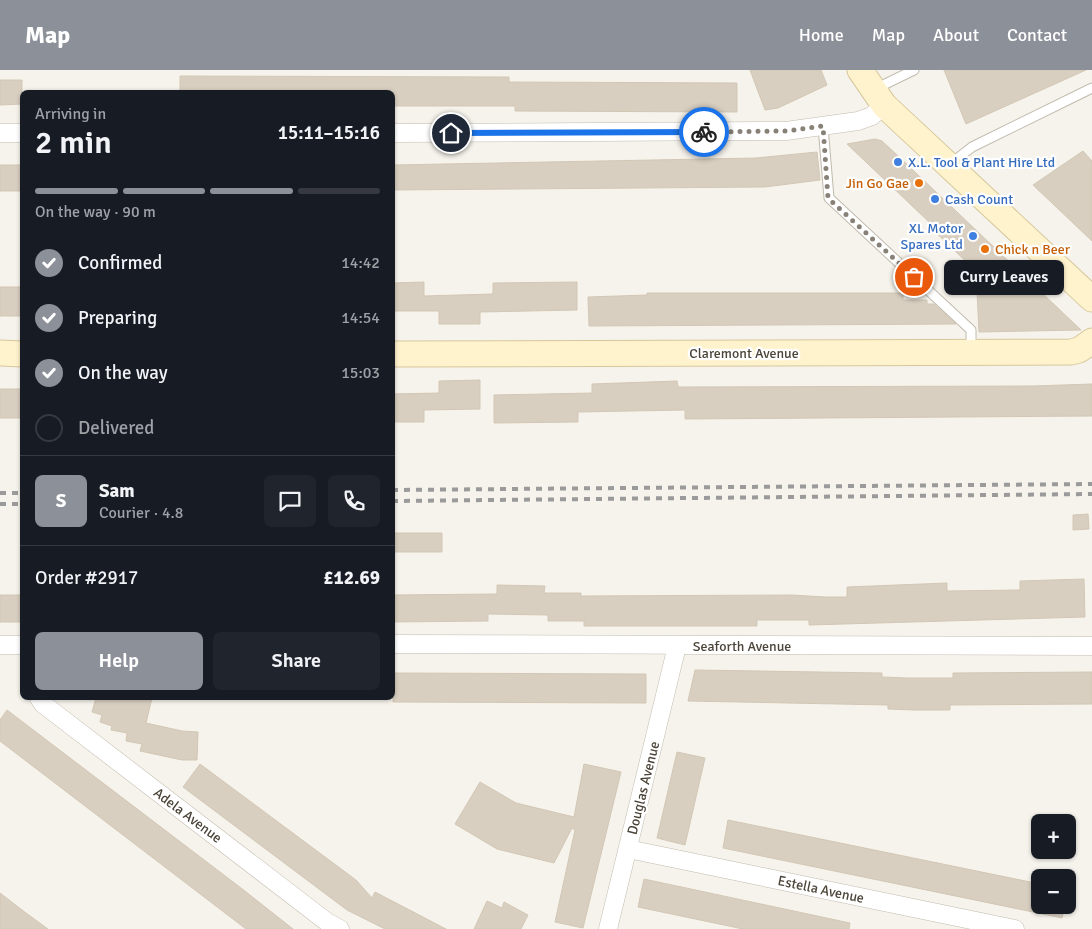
<!DOCTYPE html>
<meta charset="utf-8">
<style>
:root{--surface:#171b24;--page:#20242c;--text:#f1f3f6;--muted:#9ea1a6;--line:#363941;--accent:#8c9099}
body{margin:0;font-family:Signika,sans-serif;background:var(--page);color:var(--text);height:100vh;display:flex;flex-direction:column;font-size:19px;white-space:nowrap}
*{box-sizing:border-box;margin:0}
p{font-size:16px;color:var(--muted)}
.icon{flex:none;width:28px;height:28px;fill:none;stroke:currentColor;stroke-width:2;stroke-linecap:round;stroke-linejoin:round}
.map{position:relative;flex:1;overflow:hidden}
.side{position:absolute;left:20px;top:20px;width:375px;height:610px;display:flex;flex-direction:column;background:var(--surface);border-radius:8px;box-shadow:0 1px 4px #0004}
.side>*{flex:none}
.buttons{position:absolute;left:1031px;top:744px;display:grid;gap:10px}
.buttons a{display:grid;place-items:center;width:45px;height:45px;border-radius:8px;background:var(--surface);box-shadow:0 1px 4px #0004;font-size:25px}
.pin{position:absolute;display:grid;place-items:center;width:42px;height:42px;color:#fff;margin:-21px;border:2px solid #fff;border-radius:50%;box-shadow:0 1px 5px #0007}
.courier{position:absolute;display:grid;place-items:center;width:50px;height:50px;margin:-25px;border:4px solid #1a73e8;border-radius:50%;background:#fff;color:#222;box-shadow:0 1px 6px #0007}
.bubble{position:absolute;height:35px;border-radius:8px;background:var(--surface);box-shadow:0 1px 4px #0004;font-size:16px;font-weight:600;line-height:35px;text-align:center}
.headline em{font-style:normal;font-weight:600}
.headline div{display:flex;flex-direction:column-reverse}
.headline{display:flex;align-items:center;justify-content:space-between;height:85px;padding:0 15px}
h1{font-size:32px;font-weight:600;line-height:38px}
.bar{display:grid;grid-template-columns:repeat(4,1fr);gap:8px 5px;align-content:center;height:60px;padding:0 15px}
.bar i{height:6px;border-radius:4px;background:var(--line)}
.bar .on{background:var(--accent)}
.bar p{grid-column:span 4}
.line{display:flex;align-items:center;gap:12px;padding:0 15px;border-top:1px solid var(--line)}
.line div{flex:1}
.round{display:grid;place-items:center;flex:none;width:52px;height:52px;border-radius:8px;background:var(--page)}
ol{padding:0 15px;list-style:none}
li{display:flex;align-items:center;gap:15px;height:55px}
li p{margin-inline-start:auto}
li .icon{padding:5px;border-radius:50%;background:var(--accent);color:#fff;stroke-width:4}
li:last-child{color:var(--muted)}
li i{width:28px;height:28px;border:2px solid var(--line);border-radius:50%}
.primary-button{display:flex;gap:10px;margin-top:auto;padding:10px 15px}
.primary-button a{flex:1;height:58px;border-radius:8px;background:var(--accent);color:#fff;font-size:20px;font-weight:600;line-height:58px;text-align:center}
.primary-button a+a{background:var(--page);color:var(--text)}
header{display:flex;align-items:center;gap:30px;box-sizing:border-box;height:70px;padding:0 25px;background:var(--accent);color:#fff}
header strong{font-size:24px}
nav{display:flex;gap:28px;margin-inline-start:auto;font-size:18px}
.map>svg:first-child{display:block}
.building{fill:#d8cfc1;stroke:#d3c7b4}
.lines{fill:none;stroke-linecap:round;stroke-linejoin:round}
.lane-casing{stroke:#c2bbae;stroke-width:11}
.street-casing{stroke:#c2bbae;stroke-width:19}
.secondary-casing{stroke:#d6c79b;stroke-width:27}
.lane{stroke:#fff;stroke-width:9}
.street{stroke:#fff;stroke-width:18}
.secondary{stroke:#fff3cd;stroke-width:25}
.rail{stroke:#9a9a9a;stroke-width:4;stroke-dasharray:6 6;stroke-linecap:butt}
.done{stroke:#878178;stroke-width:5;stroke-dasharray:0 9}
.route{stroke:#1a73e8;stroke-width:6}
.shop-dot{fill:#3f7fe0;stroke:#fff;stroke-width:2}
.food-dot{fill:#e8710a;stroke:#fff;stroke-width:2}
.labels{text-anchor:middle;stroke-width:4.5;stroke-linejoin:round;paint-order:stroke}
.shop-label{font-size:14px;fill:#366cbe;stroke:#fff;text-anchor:start}
.food-label{font-size:14px;fill:#c56008;stroke:#fff;text-anchor:end}
.street-label{font-size:14px;fill:#4b4439;stroke:#fff}
</style>
<header>
<strong>Map</strong>
<nav><a>Home</a><a>Map</a><a>About</a><a>Contact</a></nav>
</header>
<div class="map">
<svg width="1092" height="859" viewBox="0 0 1092 859">
<rect width="100%" height="100%" fill="#f6f3ec"/>
<path class="building" d="M750 0H821L827 15 778 38 765 40Z
M944 0H1086L966 54Z
M180 6 509 7V12L737 13V42L515 41V36H392V22H180Z
M0 10H22V34L0 35Z
M875 69 882 71 895 83 1081 260 979 262 976 201 927 154 929 152 847 74Z
M1083 81 1092 91V171L1033 115Z
M817 82 820 110 765 117 392 120V95L756 88Z
M0 95H22V121H0Z
M424 212V226L493 224V213L577 212V240L480 242V254H439V241H392V213Z
M0 217H22V246H0Z
M647 223H903V230H927V234H934L956 254 589 256 588 227 647 225Z
M480 310V339L424 340V352H392V324L439 323V311Z
M677 311 678 317 1033 316 1092 314V346L685 349V340L578 342V352L494 353V325L592 323V314Z
M0 319H22V348H0Z
M1088 444 1089 459 1073 460V445Z
M394 463H442V482H394Z
M1084 509 1085 547 809 555V550H757V556H584V551H548V545L488 544V551L392 552V525L497 524V515L545 516 544 523H581V526L792 525 825 527H847V517L947 513V521L1020 520V511Z
M0 525H22V552H0Z
M695 600 882 603V607L907 608H953V603L1092 602V634L950 635V640H914L888 639V635L688 631Z
M394 603 646 604V633L393 632Z
M96 628H152L146 653 182 661 198 662 197 690H182L140 681 142 674 126 671 127 663 111 660 112 656 100 652 102 645 92 642Z
M7 640 241 818 293 859H246L0 671V650Z
M677 682 705 688 685 775 657 768Z
M200 694 356 810 372 828 375 822 446 859H385L347 840 183 717Z
M584 694 621 702 583 858 555 852 575 760 572 758 554 793 497 779 455 754 480 712 516 733 574 747Z
M728 750 1040 814V835H1065L1062 848 723 778Z
M644 809 850 853 849 859H743L638 837Z
M0 823 26 843 48 859H0Z
M487 831 502 838 504 832 528 845 521 859H474Z"/>
<g class="lines">
<defs>
<path id="lane" d="M875 19 914 0
M823 56 829 128 971 260V282
M949 95 972 77 1092 18"/>
<path id="street" d="M0 63H22
M392 63 786 61 858 51 872 46 884 35
M392 574 1092 576
M0 575H22
M39 628 43 634 327 852 340 859
M628 779 1015 859
M608 859 677 576"/>
<path id="secondary" d="M860 0 884 35 1092 229
M0 283 22 284
M392 284 1071 282 1079 280 1092 271"/>
</defs>
<use href="#lane" class="lane-casing"/>
<use href="#street" class="street-casing"/>
<use href="#secondary" class="secondary-casing"/>
<use href="#lane" class="lane"/>
<use href="#street" class="street"/>
<use href="#secondary" class="secondary"/>
<path class="rail" d="M392 420 1092 414
M0 423H22
M392 431 1092 424
M0 434H22"/>
</g>
<g class="lines">
<path class="done" d="M704 62 786 61 823 56 828 128 914 207"/>
<path class="route" d="M451 63 704 62"/>
</g>
<g class="shop-dot">
<circle cx="898" cy="92" r="5"/>
<circle cx="935" cy="129" r="5"/>
<circle cx="973" cy="166" r="5"/>
</g>
<g class="food-dot">
<circle cx="919" cy="113" r="5"/>
<circle cx="985" cy="179" r="5"/>
</g>
<g class="labels">
<g class="shop-label">
<text x="908" y="97">X.L. Tool &amp; Plant Hire Ltd</text>
<text x="945" y="134">Cash Count</text>
<text x="963" y="163" text-anchor="end">XL Motor<tspan x="963" dy="16">Spares Ltd</tspan></text>
</g>
<g class="food-label">
<text x="909" y="118">Jin Go Gae</text>
<text x="995" y="184" text-anchor="start">Chick n Beer</text>
</g>
<g class="street-label">
<text x="744" y="288">Claremont Avenue</text>
<text x="742" y="581">Seaforth Avenue</text>
<text transform="translate(643 718) rotate(-76)" y="5">Douglas Avenue</text>
<text transform="translate(188 745) rotate(37)" y="5">Adela Avenue</text>
<text transform="translate(821 819) rotate(12)" y="5">Estella Avenue</text>
</g>
</g>
</svg>
<div class="buttons">
<a>+</a>
<a>−</a>
</div>
<div class="pin" style="left:914px;top:207px;background:#ea580c"><svg class="icon" aria-label="bag" viewBox="0 0 24 24"><path d="M5 8h14l-1 12H6zM9 8a3 3 0 0 1 6 0"/></svg></div>
<div class="pin" style="left:451px;top:63px;background:#1f2937"><svg class="icon" aria-label="home" viewBox="0 0 24 24"><path d="M3 11l9-7 9 7M6 9v11h12V9"/></svg></div>
<div class="courier" style="left:704px;top:62px"><svg class="icon" aria-label="bike" viewBox="0 0 24 24"><circle cx="6" cy="16" r="4"/><circle cx="18" cy="16" r="4"/><path d="M6 16l4-8h5l3 8M10 8l3 8H6M13 5h3"/></svg></div>
<div class="bubble" style="left:944px;top:190px;width:120px">Curry Leaves</div>
<section class="side">
<div class="headline"><div><h1>2 min</h1><p>Arriving in</p></div><em>15:11–15:16</em></div>
<div class="bar"><i class="on"></i><i class="on"></i><i class="on"></i><i></i><p>On the way · 90 m</p></div>
<ol>
<li><svg class="icon" aria-label="check" viewBox="0 0 24 24"><path d="M5 12l5 5 9-10"/></svg>Confirmed<p>14:42</p></li>
<li><svg class="icon" aria-label="check" viewBox="0 0 24 24"><path d="M5 12l5 5 9-10"/></svg>Preparing<p>14:54</p></li>
<li><svg class="icon" aria-label="check" viewBox="0 0 24 24"><path d="M5 12l5 5 9-10"/></svg>On the way<p>15:03</p></li>
<li><i></i>Delivered</li>
</ol>
<div class="line" style="height:90px"><b class="round" style="background:var(--accent);color:#fff">S</b><div><b>Sam</b><p>Courier · 4.8</p></div><a class="round"><svg class="icon" aria-label="chat" viewBox="0 0 24 24"><path d="M4 5h16v11H9l-5 4z"/></svg></a><a class="round"><svg class="icon" aria-label="phone" viewBox="0 0 24 24"><path d="M5 4h4l2 5-3 2q2 4 5 5l2-3 5 2v4C11 20 4 13 5 4z"/></svg></a></div>
<div class="line" style="height:65px"><div>Order #2917</div><b>£12.69</b></div>
<div class="primary-button"><a>Help</a><a>Share</a></div>
</section>
</div>
